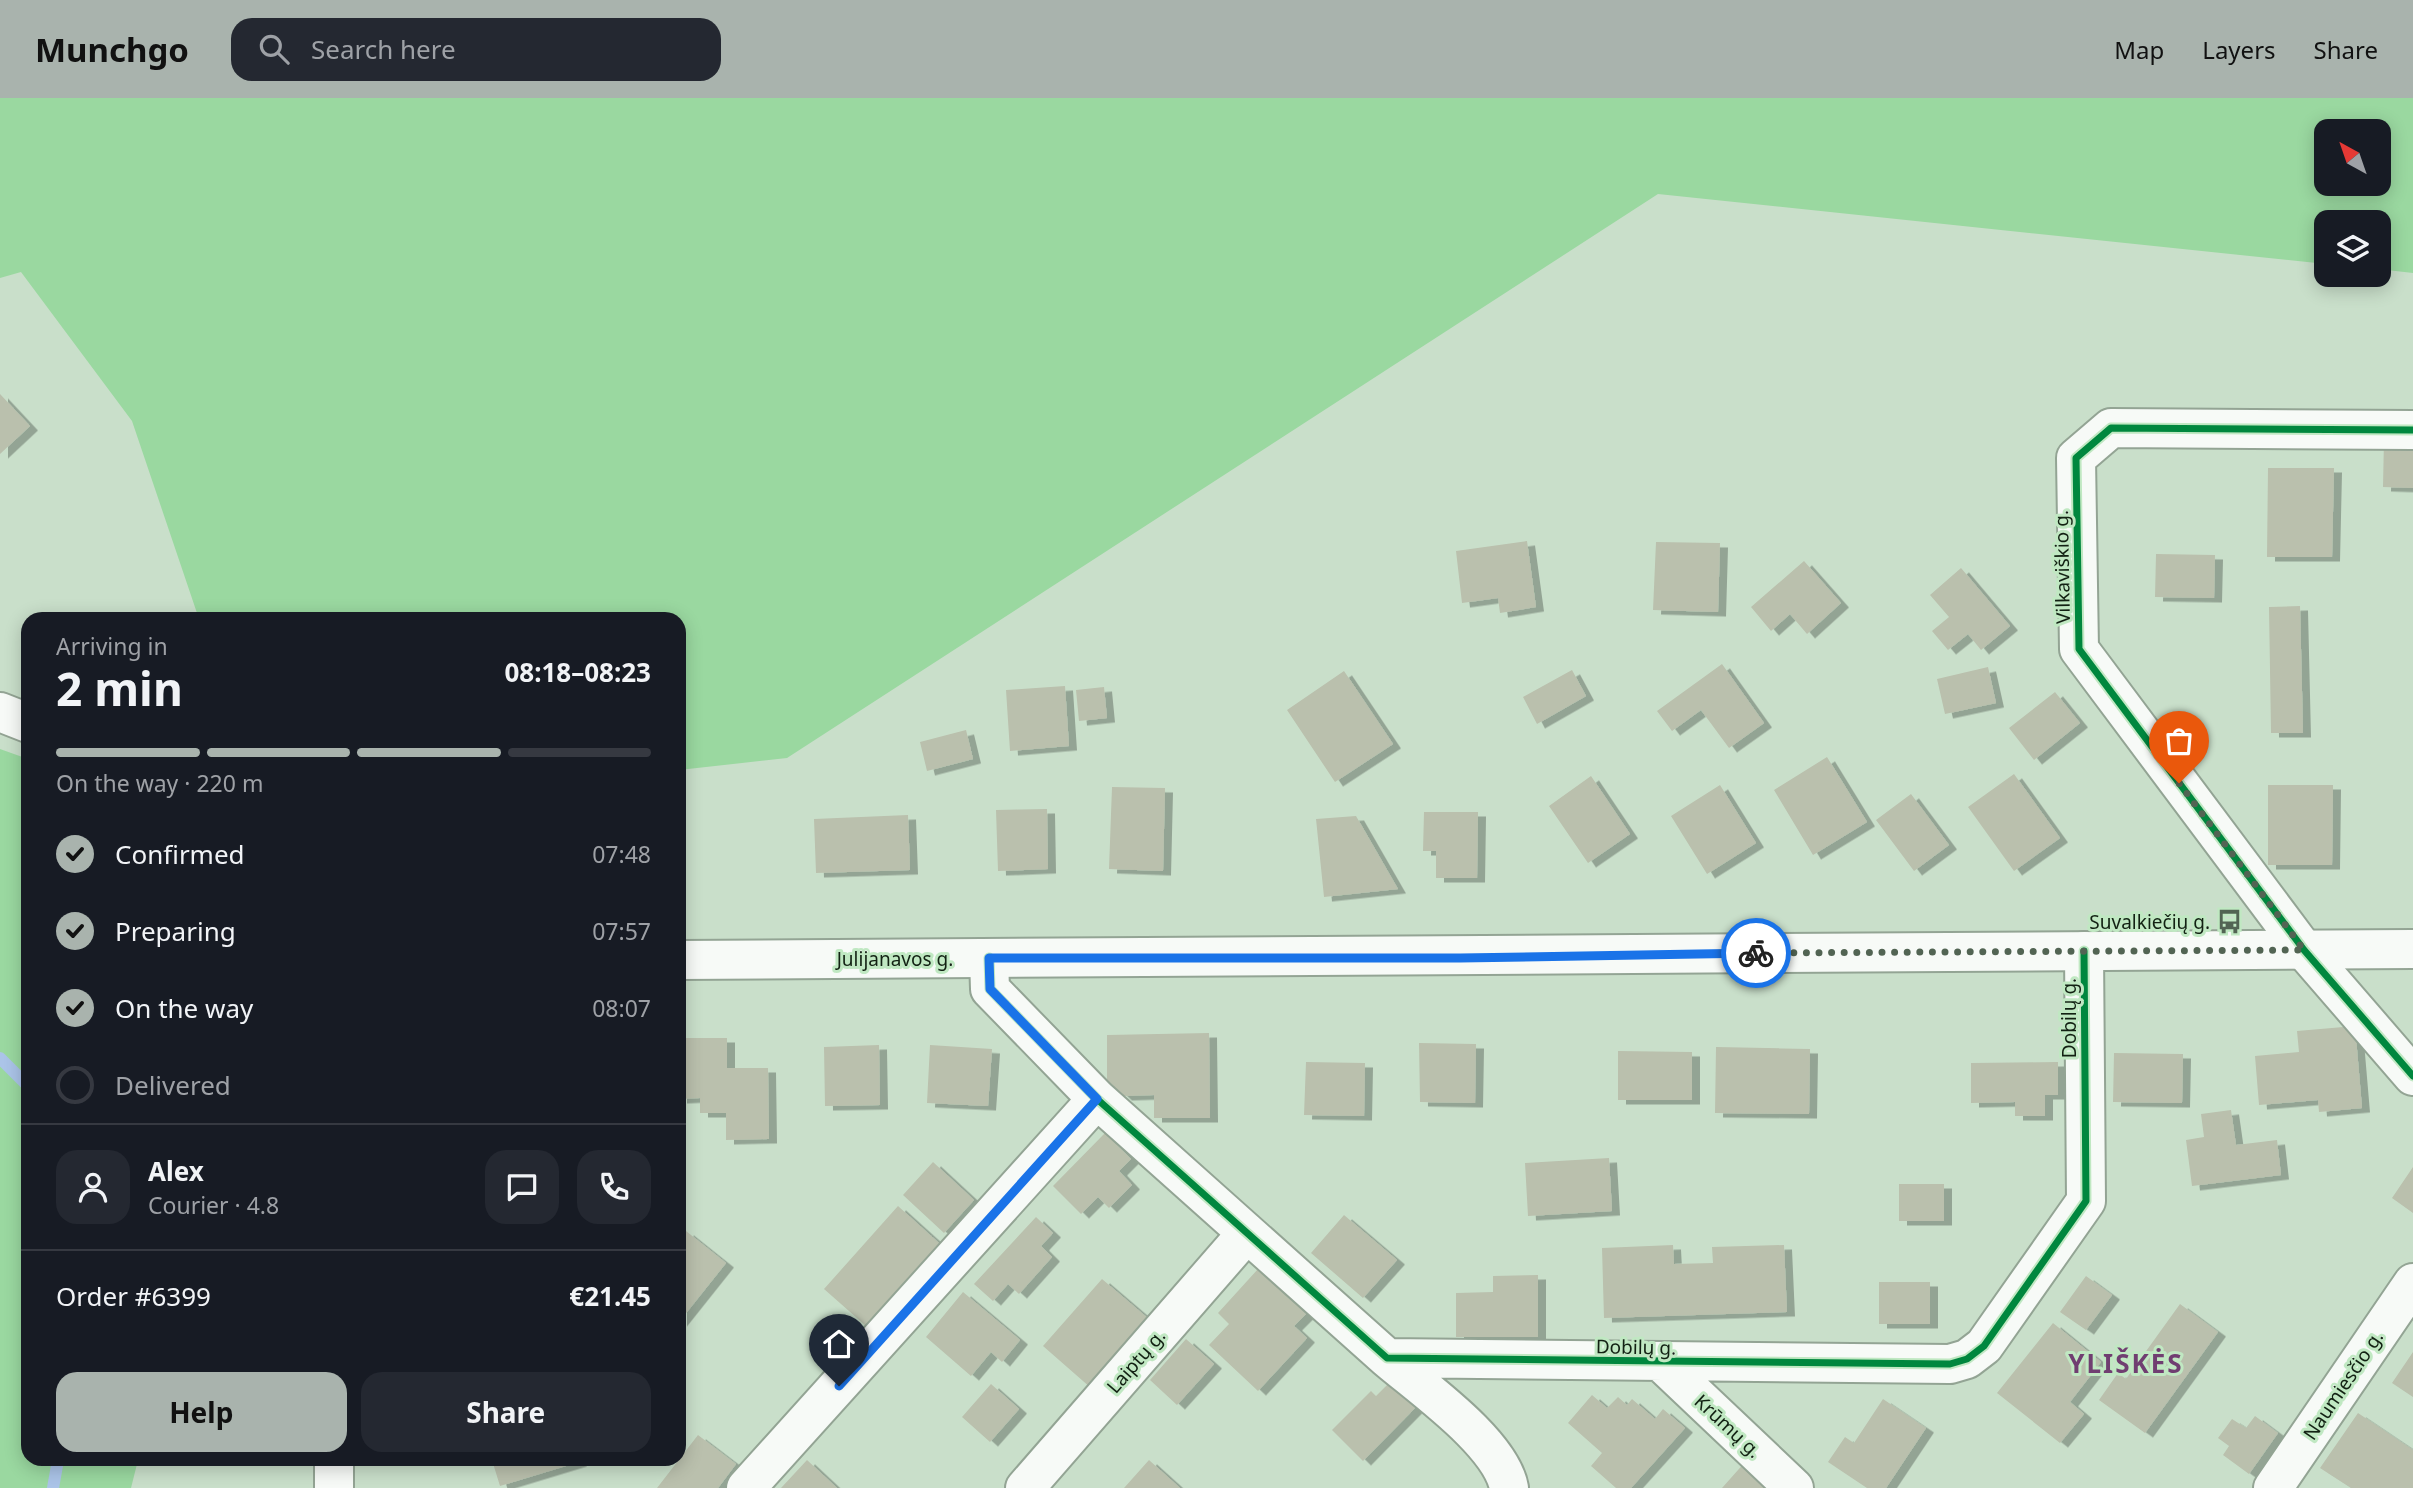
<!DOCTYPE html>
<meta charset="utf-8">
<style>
:root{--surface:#171b24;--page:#242831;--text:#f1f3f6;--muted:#9ea1a6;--line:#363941;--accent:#a9b3ad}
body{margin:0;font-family:"Noto Sans",sans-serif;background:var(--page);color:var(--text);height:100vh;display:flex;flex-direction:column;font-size:26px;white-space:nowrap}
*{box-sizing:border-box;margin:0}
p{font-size:23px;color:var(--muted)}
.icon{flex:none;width:38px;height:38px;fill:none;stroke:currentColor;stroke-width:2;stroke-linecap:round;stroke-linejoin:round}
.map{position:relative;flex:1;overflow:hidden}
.sheet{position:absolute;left:21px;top:514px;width:665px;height:854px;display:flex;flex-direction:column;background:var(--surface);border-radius:21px;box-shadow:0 4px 18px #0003}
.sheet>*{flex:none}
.needle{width:46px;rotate:320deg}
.controls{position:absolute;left:2314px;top:21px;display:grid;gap:14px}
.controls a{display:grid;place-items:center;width:77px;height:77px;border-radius:14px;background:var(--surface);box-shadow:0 4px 18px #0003;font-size:35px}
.pin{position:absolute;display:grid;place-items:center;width:60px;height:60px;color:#fff;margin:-72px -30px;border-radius:50% 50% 50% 0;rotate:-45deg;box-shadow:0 0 7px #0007}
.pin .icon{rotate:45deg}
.courier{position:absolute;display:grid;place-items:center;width:70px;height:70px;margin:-35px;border:5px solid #1a73e8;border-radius:50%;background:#fff;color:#222;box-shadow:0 2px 9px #0007}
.overview em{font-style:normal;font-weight:700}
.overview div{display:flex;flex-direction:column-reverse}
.overview{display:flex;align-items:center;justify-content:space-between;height:119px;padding:0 35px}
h1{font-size:46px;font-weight:700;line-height:52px}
.bar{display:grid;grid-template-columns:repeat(4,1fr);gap:10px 7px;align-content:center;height:84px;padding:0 35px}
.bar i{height:9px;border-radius:5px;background:var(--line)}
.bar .active{background:var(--accent)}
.bar p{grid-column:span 4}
.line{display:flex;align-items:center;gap:18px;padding:0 35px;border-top:2px solid var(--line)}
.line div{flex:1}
.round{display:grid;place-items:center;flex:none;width:74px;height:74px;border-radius:21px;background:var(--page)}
ol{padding:0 35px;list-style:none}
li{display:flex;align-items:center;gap:21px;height:77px}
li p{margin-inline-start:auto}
li .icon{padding:7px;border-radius:50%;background:var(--accent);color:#111;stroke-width:4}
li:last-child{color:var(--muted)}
li i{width:38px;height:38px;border:4px solid var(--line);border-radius:50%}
.cta{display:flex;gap:14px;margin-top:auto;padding:14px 35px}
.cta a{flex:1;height:80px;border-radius:21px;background:var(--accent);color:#111;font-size:28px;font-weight:700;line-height:80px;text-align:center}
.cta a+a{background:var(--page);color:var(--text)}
header{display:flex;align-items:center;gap:42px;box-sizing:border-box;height:98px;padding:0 35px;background:var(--accent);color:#111}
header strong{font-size:33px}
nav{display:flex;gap:38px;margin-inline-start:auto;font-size:24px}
.search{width:490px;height:63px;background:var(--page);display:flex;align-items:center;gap:18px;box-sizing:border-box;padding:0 24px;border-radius:21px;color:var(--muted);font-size:26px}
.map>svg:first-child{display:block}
.green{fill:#9ad8a0;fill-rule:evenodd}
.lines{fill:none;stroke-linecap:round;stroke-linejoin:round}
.stream{stroke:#abc4e8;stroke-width:12}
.building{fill:#bac0ad;filter:url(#shadow)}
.street-casing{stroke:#93a494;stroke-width:42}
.secondary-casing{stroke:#93a494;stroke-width:42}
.street{stroke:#f7faf7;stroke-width:38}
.secondary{stroke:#f7faf7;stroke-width:38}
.cycleway-casing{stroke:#c0e8c2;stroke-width:11}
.cycleway{stroke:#00873e;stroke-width:7}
.done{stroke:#526453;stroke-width:7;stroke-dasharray:0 12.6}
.route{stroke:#1a73e8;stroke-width:9}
.labels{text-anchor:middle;stroke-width:6;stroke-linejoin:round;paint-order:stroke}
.street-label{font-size:19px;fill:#122113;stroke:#c0e8c2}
.poi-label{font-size:19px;fill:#122113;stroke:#c0e8c2;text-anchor:end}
.district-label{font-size:26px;font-weight:bold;letter-spacing:2px;fill:#703e71;stroke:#c0e8c2}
</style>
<header>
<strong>Munchgo</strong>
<div class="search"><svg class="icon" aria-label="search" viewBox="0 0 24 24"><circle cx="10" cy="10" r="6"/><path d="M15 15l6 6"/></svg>Search here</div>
<nav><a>Map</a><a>Layers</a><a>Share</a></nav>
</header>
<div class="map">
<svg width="2413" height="1390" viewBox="0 0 2413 1390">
<defs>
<filter id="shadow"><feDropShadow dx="8" dy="4.5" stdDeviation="0" flood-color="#0004"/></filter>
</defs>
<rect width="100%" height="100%" fill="#c9dfca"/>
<path class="green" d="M0 0H2413V175L2378 171V124H2326V166L1658 96 787 660 679 672V522L199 521 132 323 21 174 0 180ZM2378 33V86H2326V33Z
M0 651 28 661V1362H138L131 1390H0Z"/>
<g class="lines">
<path class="stream" d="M0 960 28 988
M53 1390 58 1362"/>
</g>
<path class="building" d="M0 296 30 328 0 356Z
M2384 340 2413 341V390L2383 389Z
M2268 370H2334L2332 459H2267Z
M1527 443 1536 509 1500 515 1498 500 1462 505 1456 453Z
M1656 444 1720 445 1718 514 1653 512Z
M2156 456 2215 457 2214 500 2155 499Z
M1804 463 1841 505 1807 536 1790 516 1771 533 1751 509Z
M1961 470 2010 528 1981 552 1968 536 1948 552 1932 533 1949 519 1930 497Z
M2300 508 2303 635H2271L2269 509Z
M1722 566 1764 625 1729 650 1701 612 1672 633 1657 613Z
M1988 569 1996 605 1945 616 1937 581Z
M1572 572 1586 598 1537 626 1523 599Z
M1344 573 1393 646 1335 684 1287 612Z
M1065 588 1069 648 1010 653 1006 592Z
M1104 589 1107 620 1079 623 1076 592Z
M2055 594 2080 625 2034 662 2009 630Z
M966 632 973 661 927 673 920 644Z
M1827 659 1867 724 1813 757 1774 692Z
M2014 676 2060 740 2014 773 1968 709Z
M1591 678 1630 736 1588 765 1549 708Z
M1720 687 1756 745 1707 776 1671 718Z
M2268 687H2333L2332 767H2268Z
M1112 689 1165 690 1163 773 1109 771Z
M1911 696 1949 747 1914 773 1876 722Z
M1047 711 1048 771 998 773 996 712Z
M1424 714H1478L1477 780H1436V753H1423Z
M908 717 910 772 816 775 814 721Z
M1356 718 1398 791 1324 799 1316 721Z
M2355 928 2362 1010 2319 1014 2318 1002 2259 1007 2255 958 2299 954 2297 933Z
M1209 935 1210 1020H1154V997L1124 998 1107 982V937Z
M679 940H727V970H768L769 1041 726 1042V1015H700V1000L679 1001Z
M1419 945 1476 946 1475 1005 1420 1004Z
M879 947 880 1007 825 1008 824 949Z
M930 947 992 951 988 1008 927 1005Z
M1716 949 1810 951 1809 1016 1715 1015Z
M1618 953 1692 954V1002H1618Z
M2114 955 2183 956 2182 1005 2113 1004Z
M1306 964 1365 965 1364 1018 1304 1017Z
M2058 964V997H2045V1018H2015V1004L1971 1005V965Z
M2231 1012 2236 1047 2277 1042 2281 1077 2192 1088 2186 1042 2204 1039 2201 1016Z
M1105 1035 1131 1061 1119 1073 1132 1087 1109 1110 1098 1099 1081 1116 1053 1088Z
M1609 1060 1612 1113 1528 1118 1525 1065Z
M933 1064 974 1102 944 1135 903 1097Z
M2413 1069V1115L2392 1100Z
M1899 1086H1944V1123H1899Z
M898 1108 940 1146 866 1228 824 1191Z
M1344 1117 1397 1162 1363 1200 1311 1155Z
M1036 1119 1053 1135 1041 1148 1052 1159 1019 1196 1008 1186 993 1203 974 1186Z
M686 1133 726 1165 679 1224V1142Z
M1673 1147 1674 1166 1713 1165 1712 1149 1784 1147 1787 1214 1604 1220 1602 1150Z
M1258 1171 1306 1216 1294 1228 1307 1240 1258 1293 1209 1247 1229 1226 1218 1215Z
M1538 1177V1239H1456V1195L1493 1194V1178Z
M2086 1178 2112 1197 2086 1232 2060 1214Z
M1102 1181 1150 1222 1091 1290 1043 1248Z
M1879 1184H1930V1226H1879Z
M963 1194 1020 1242 1002 1264 991 1254 971 1278 926 1239Z
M2180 1206 2218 1234 2145 1335 2099 1302 2118 1275 2126 1281Z
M2053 1225 2101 1264 2070 1304 2084 1316 2060 1345 1997 1295Z
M1186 1241 1214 1266 1177 1307 1150 1282Z
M2413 1254V1299L2392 1285Z
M1390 1284 1416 1309 1363 1363 1332 1332 1371 1293 1376 1298Z
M991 1286 1019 1311 990 1344 962 1319Z
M1592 1297 1607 1310 1618 1299 1627 1307 1632 1301 1655 1321 1663 1311 1685 1330 1631 1390H1616L1591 1368 1602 1355 1568 1325Z
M1883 1301 1926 1330 1886 1390H1867L1828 1364 1845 1339 1854 1345Z
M2358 1315 2413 1352V1390H2351L2320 1370Z
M2255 1318 2278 1335 2249 1376 2223 1357 2229 1348 2218 1340 2232 1321 2246 1330Z
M698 1337 736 1366 718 1390H657Z
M492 1362H578L579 1364 500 1388Z
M807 1362 837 1390H781Z
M1149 1362 1180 1390H1124Z
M1746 1363 1777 1390H1722Z"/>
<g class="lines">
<defs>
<path id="street" d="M2413 332 2111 330 2076 360 2079 551 2304 852 2413 978
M989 860 990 891 1097 1001 1387 1260 1950 1266 1967 1261 1984 1248 2086 1103 2084 853
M1387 1260C1422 1290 1501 1345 1509 1390
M1662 1265 1794 1390
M334 1390V1362
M746 1390 1097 1001
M1025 1390 1247 1135
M2273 1390 2413 1185"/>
<path id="secondary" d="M0 614 28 625
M679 862 2413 851"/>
</defs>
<use href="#street" class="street-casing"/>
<use href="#secondary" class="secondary-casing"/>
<use href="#street" class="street"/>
<use href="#secondary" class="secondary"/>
<defs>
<path id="cycleway" d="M2413 332 2111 330 2076 360 2079 551 2304 852 2413 978
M989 860 990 891 1097 1001 1387 1260 1950 1266 1967 1261 1984 1248 2086 1103 2084 853"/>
</defs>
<use href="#cycleway" class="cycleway-casing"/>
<use href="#cycleway" class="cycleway"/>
</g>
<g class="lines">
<path class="done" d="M1756 855 2304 852 2179 685"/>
<path class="route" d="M839 1288 1097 1001 990 891 989 860H1460L1756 855"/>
</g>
<defs>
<symbol id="bus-bare" viewBox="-9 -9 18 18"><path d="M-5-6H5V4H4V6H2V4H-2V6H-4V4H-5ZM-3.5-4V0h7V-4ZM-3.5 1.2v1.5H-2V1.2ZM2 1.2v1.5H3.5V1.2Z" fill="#526453" stroke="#c0e8c2" stroke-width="2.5" paint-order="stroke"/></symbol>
</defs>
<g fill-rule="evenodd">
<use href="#bus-bare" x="2212" y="806" width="35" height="35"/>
</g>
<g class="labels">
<g class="street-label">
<text transform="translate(2062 469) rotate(-91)" y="7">Vilkaviškio g.</text>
<text x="895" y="868">Julijanavos g.</text>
<text transform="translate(2069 920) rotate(-90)" y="7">Dobilų g.</text>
<text transform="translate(1636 1249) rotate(1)" y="7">Dobilų g.</text>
<text transform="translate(1136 1263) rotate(-49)" y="7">Laiptų g.</text>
<text transform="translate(2343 1287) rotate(-56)" y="7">Naumiesčio g.</text>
<text transform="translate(1728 1328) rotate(43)" y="7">Krūmų g.</text>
</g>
<g class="poi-label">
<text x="2210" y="831">Suvalkiečių g.</text>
</g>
<g class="district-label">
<text x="2126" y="1275">YLIŠKĖS</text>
</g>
</g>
</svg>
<div class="controls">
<a><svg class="needle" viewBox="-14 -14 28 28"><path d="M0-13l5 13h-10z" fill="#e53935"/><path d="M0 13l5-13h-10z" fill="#9ea1a6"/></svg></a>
<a><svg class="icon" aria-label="layers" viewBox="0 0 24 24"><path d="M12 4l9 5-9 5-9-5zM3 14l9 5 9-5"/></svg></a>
</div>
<div class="pin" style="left:2179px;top:685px;background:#ea580c"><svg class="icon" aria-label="bag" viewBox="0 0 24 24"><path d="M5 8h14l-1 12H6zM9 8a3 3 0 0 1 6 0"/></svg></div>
<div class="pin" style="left:839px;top:1288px;background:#1f2937"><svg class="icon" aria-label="home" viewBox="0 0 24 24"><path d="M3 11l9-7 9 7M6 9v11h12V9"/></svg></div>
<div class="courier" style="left:1756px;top:855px"><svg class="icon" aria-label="bike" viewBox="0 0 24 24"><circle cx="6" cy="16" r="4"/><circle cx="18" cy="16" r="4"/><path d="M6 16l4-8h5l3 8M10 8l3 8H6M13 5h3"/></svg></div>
<section class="sheet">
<div class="overview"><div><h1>2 min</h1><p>Arriving in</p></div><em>08:18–08:23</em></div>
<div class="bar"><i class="active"></i><i class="active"></i><i class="active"></i><i></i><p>On the way · 220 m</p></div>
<ol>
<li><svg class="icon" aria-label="check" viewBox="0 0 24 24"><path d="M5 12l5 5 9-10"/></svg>Confirmed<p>07:48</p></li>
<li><svg class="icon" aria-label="check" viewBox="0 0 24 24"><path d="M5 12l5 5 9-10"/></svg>Preparing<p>07:57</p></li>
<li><svg class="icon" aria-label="check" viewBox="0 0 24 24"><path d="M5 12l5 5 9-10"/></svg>On the way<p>08:07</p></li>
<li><i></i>Delivered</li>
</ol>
<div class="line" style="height:126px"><a class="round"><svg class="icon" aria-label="person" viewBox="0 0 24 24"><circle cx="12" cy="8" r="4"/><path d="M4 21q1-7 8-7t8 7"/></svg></a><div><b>Alex</b><p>Courier · 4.8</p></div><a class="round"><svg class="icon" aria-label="chat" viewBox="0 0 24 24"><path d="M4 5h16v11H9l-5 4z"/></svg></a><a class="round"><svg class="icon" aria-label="phone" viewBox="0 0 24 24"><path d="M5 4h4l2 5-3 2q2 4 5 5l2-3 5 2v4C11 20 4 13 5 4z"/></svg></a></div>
<div class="line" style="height:91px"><div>Order #6399</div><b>€21.45</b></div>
<div class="cta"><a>Help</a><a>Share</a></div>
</section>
</div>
